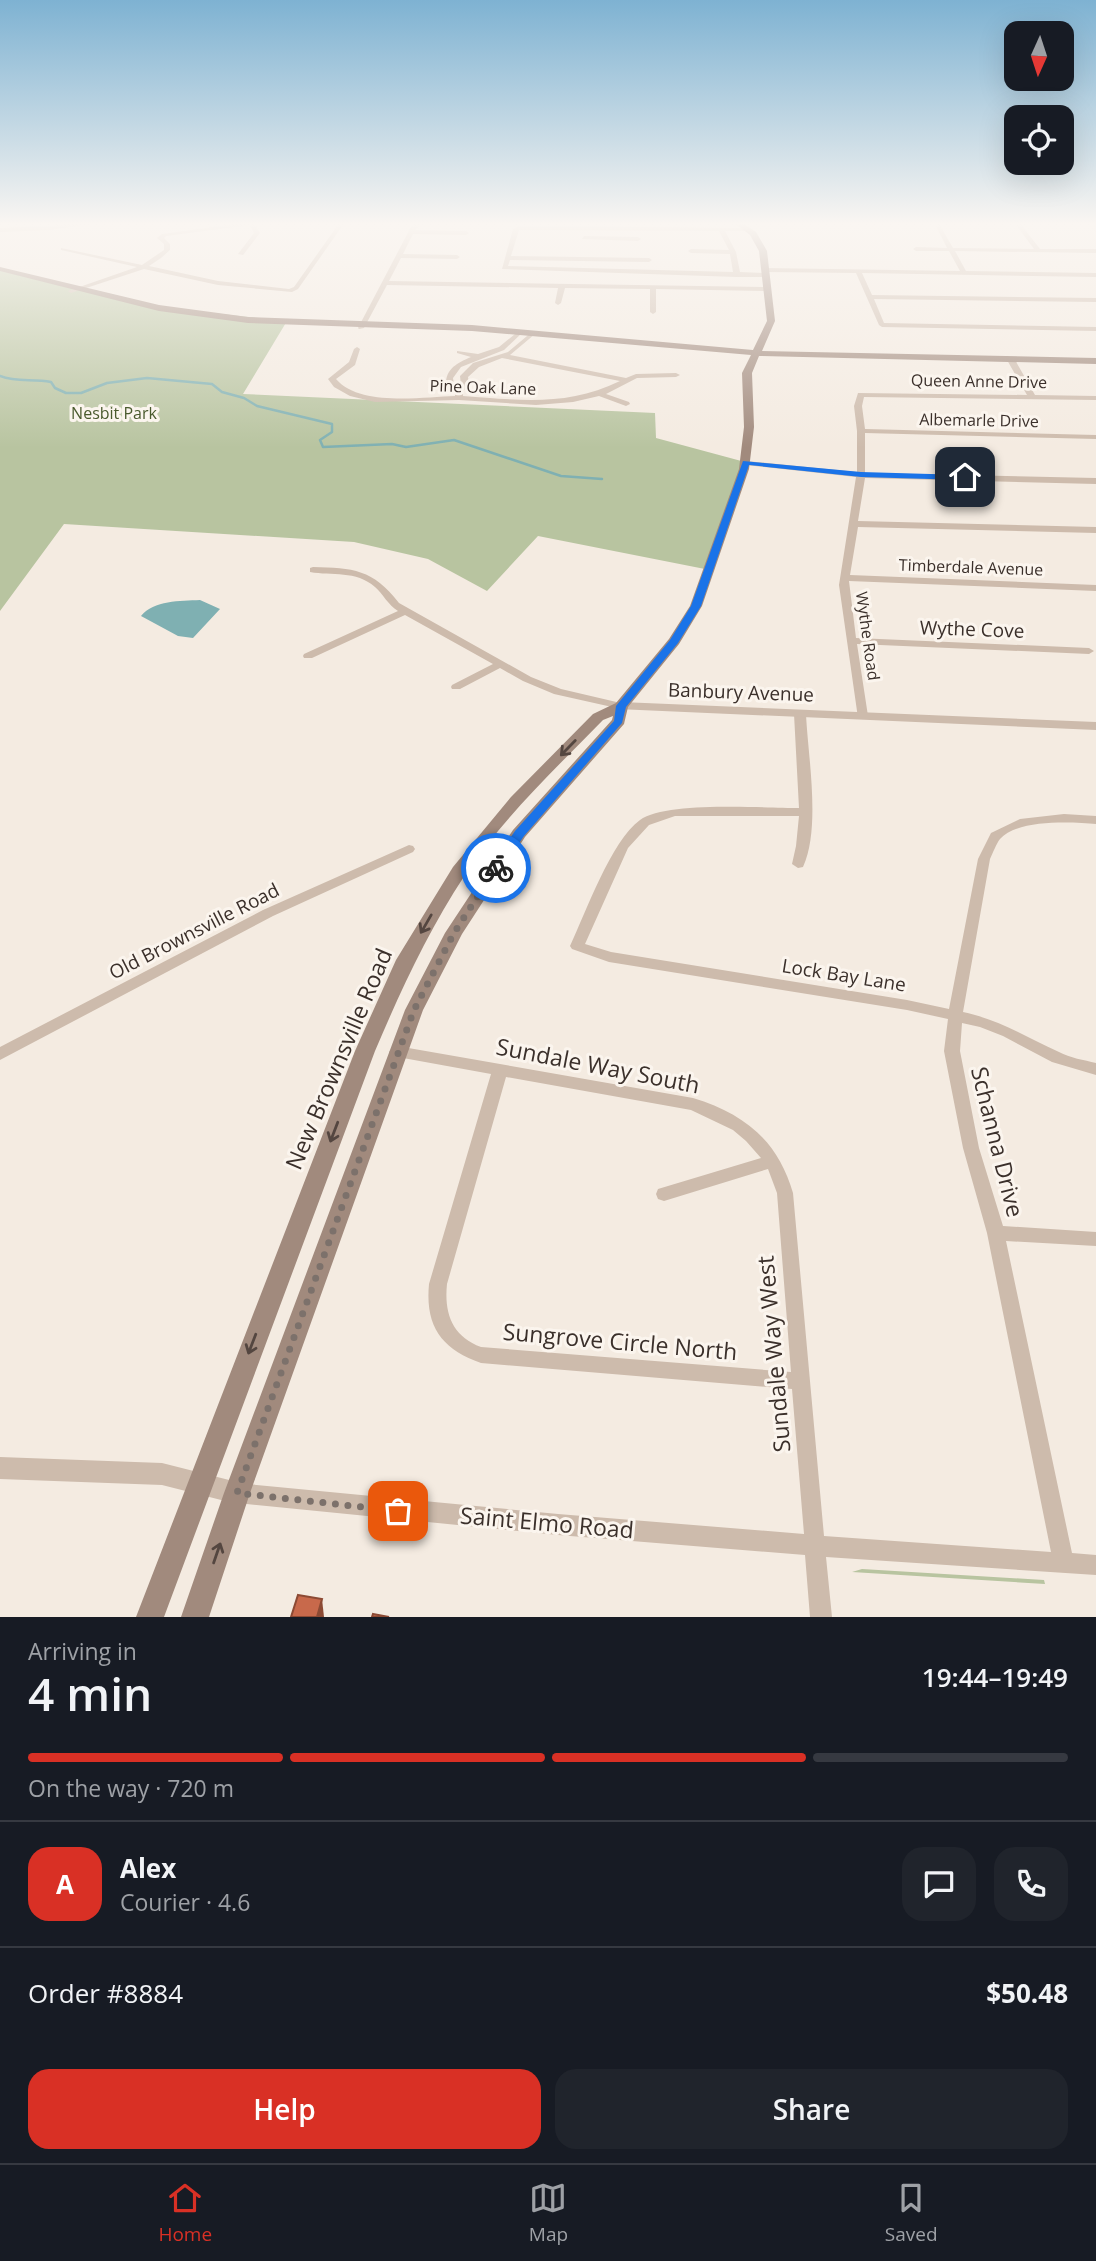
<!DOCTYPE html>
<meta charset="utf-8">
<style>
:root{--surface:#171b24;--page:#20242c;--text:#f1f3f6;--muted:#9ea1a6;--line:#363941;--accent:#d93025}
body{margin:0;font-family:"Open Sans",sans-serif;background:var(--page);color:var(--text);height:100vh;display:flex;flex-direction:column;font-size:26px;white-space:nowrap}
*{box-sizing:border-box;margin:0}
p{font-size:23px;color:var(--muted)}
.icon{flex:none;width:38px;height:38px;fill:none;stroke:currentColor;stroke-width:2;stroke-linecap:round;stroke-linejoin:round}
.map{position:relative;height:1617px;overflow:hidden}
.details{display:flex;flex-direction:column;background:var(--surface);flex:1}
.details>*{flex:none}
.needle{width:46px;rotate:183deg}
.fabs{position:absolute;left:1004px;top:21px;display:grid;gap:14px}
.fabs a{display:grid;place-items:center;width:70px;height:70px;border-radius:14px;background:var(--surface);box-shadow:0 7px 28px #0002;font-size:35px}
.pin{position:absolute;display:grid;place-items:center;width:60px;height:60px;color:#fff;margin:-30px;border-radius:14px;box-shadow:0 4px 10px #0006}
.courier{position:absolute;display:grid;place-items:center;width:70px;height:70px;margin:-35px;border:5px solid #1a73e8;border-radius:50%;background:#fff;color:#222;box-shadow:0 2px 9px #0007}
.overview em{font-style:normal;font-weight:600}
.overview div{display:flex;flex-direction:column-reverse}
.overview{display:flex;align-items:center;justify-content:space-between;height:119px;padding:0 28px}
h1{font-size:46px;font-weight:600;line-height:52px}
.bar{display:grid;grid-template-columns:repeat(4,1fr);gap:10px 7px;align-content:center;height:84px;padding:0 28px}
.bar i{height:9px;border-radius:5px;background:var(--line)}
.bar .selected{background:var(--accent)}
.bar p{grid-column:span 4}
.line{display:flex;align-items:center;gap:18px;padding:0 28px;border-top:2px solid var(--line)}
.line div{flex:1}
.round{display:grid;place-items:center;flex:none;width:74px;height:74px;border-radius:21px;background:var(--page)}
.action{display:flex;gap:14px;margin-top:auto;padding:14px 28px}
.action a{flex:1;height:80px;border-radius:21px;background:var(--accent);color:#fff;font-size:28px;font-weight:600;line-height:80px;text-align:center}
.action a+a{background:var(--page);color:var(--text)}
.dock{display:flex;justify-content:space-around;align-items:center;height:98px;border-top:2px solid var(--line);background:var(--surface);font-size:19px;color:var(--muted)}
.dock a{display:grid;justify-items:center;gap:4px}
.dock .selected{color:var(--accent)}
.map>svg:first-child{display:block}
.green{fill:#b8c4a0}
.water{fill:#7fb0b2}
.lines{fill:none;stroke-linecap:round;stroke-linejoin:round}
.stream{stroke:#7fb0b2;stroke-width:2.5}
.minor{fill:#cdbbac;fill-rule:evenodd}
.tertiary{fill:#cdbbac;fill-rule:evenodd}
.secondary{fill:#a18a7d;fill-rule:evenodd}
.shaded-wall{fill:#8c4a34}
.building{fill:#c8694b;stroke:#8c4a34;stroke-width:2}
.oneway{stroke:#544640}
.route{fill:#1a73e8}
.done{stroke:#7c716b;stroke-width:7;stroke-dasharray:0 12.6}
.labels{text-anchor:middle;stroke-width:6;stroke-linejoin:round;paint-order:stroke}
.far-street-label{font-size:16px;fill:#3b302b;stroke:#fbf5ee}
.far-park-label{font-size:16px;fill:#4a5a2e;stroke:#fbf5ee}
.street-label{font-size:19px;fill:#3b302b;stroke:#fbf5ee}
.near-street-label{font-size:23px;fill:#3b302b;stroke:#fbf5ee}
</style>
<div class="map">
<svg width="1096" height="1617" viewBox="0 0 1096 1617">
<rect width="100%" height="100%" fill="#f4ebe1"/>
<path class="green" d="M0 269 158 307 287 321 243 394 655 413 656 438 745 462 710 570 538 536 487 591 428 559 354 542 64 524 0 611Z
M862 1569 1044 1580 1045 1584 852 1572Z"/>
<path class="water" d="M200 600 220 609 193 638 178 636 141 616C154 600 180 601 200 600Z"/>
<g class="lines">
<path class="stream" d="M0 376C17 383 33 378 51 382L55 388 66 393H81L107 383 147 378 212 384 222 392 244 398 257 406 332 424V432L320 440 323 447 392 444 406 447 454 440 561 476 602 479"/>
<path class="minor" d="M90 222H103L49 230 0 232V228L49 226Z
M250 222H265L255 225 260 233 243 255 238 254 254 233 250 225 166 236 164 238 170 244V250L161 258 149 266 218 281 289 289 294 287 340 222H345L298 289 292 292 218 285 144 269 71 293 68 291 137 267 61 250V248L142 265 164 250V244L157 238 162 234Z
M417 222H423L415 230 466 231 469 233 466 235 413 234 403 254 457 255 460 257 457 259 401 258 389 281 767 287 770 289 767 291 656 289V312L653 314 650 312V289L565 288 561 303 558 305 555 303 558 288 387 285 364 328 359 329 358 328 412 225Z
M934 222H938L953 248 1034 249 1014 222H1019L1040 249H1096V253L955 251 966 271 1096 273V277L862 273 872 295 1096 298V302L874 299 884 323 1096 327V331L882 327 879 325 856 273 765 272 762 270 765 268 960 271 949 251H916L913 249 916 247 947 248Z
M519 226 748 228 750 231H725L736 252 740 272 766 273 769 275 766 277H737L502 269 513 229ZM519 230 719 231 729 250 691 249 688 251 691 253 730 254 733 272 508 266 510 260 649 262 652 260 649 258 511 256Z
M584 236 638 237 641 239 638 241 582 239Z
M520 330 522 331V333L504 350 461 367 453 378 454 385 458 388 461 385 460 376 473 363 508 352 533 331 535 332V334L510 355 626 378 636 374 676 373 680 375 676 377 637 378 606 394 629 402 630 404 626 406 599 396 573 402 536 405 459 400 375 402 350 396 334 387 328 379 349 362 354 349 357 347 360 349 355 365 336 379C360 407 422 397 455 396V392L446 386C445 369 457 363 471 357L457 353V351L478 354 499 347ZM502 358 620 381C567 407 519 400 463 396V391L469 385 468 377 479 367Z
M1011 358 1015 360 1035 395 1096 396V400L864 397 862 406 865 429 1096 435V439L865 433V473L1096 478V484L865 478 858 521 1096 527V533L858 527 850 575 1096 585V591L849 581 856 638 1089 648 1094 651 1089 654 857 644 868 716 862 719 858 718 839 585 856 477 746 465 742 463 746 461 857 472V431L854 406 858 393 1027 395 1007 360Z
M313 567C353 568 373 569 399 603L531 677 561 689 625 704 627 706 621 709 554 694 523 681 500 668 460 689H452L451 687 452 685 493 664 405 615 312 658H304L303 656 304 654 398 611C388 605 383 594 375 587 356 570 332 576 310 572V568Z
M800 711 806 714C808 757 821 828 803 867L798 868 792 864 796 846 799 816H675L649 825 628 848 585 944 611 952 907 1000 949 1009 978 859 991 833 1020 819 1064 814 1096 816V824C1072 822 1017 819 1000 839 996 844 993 853 990 859L963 1012C1000 1020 1026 1037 1059 1052 1070 1058 1084 1060 1096 1063V1075L1052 1062 1003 1036 980 1027 962 1023 960 1051 979 1148 1003 1226 1096 1232V1246L1006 1241 1072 1553 1096 1555V1575L826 1557 832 1617H810L805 1555 558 1535 237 1503 230 1500 227 1493 230 1486 237 1483 558 1514 804 1534 792 1389 481 1363C442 1349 425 1327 429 1284L491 1074 392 1056 389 1052 392 1048 397 1046 693 1098C745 1114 778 1141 793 1193L824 1536 1051 1552 987 1233 963 1148 944 1051 948 1019 907 1010 609 962 572 949 570 946C586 912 611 841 640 820 666 801 764 808 799 808L794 714ZM506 1077 691 1110 733 1130 746 1141 761 1158 658 1189 656 1194 658 1199 664 1201 768 1169 777 1193 791 1372 481 1347C452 1336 444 1313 447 1284Z
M409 845 413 846 415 849 413 852 273 916 0 1060V1047L263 910Z"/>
<path class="tertiary" d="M621 702 1096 722V730L617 709 615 706Z
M0 1457 162 1463 237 1482 245 1485 248 1493 245 1501 237 1504 162 1485 0 1479Z"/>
<path class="secondary" d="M733 222H741L756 232 767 251 775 321 762 351 1096 358V364L759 356 752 373 754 427 749 469 702 606 679 644 628 707 624 724 525 837 462 934 423 1010 250 1493 209 1617H181L224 1493 405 1010 445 933 513 830 612 720 613 716 603 720C555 769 503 818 465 875 428 931 401 990 375 1051L164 1617H136L355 1051 396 960 453 867 511 797 593 714 616 703 669 639 690 606 739 469 744 427 742 373 751 355 472 331 248 323 159 311 0 271V267L159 305 248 317 472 325 753 350 767 321 759 251 750 235Z"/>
</g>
<path class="shaded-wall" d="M322 1599 324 1617H317Z"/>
<path class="building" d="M298 1595 322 1599 317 1617H291Z
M373 1614 389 1617H372Z"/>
<defs><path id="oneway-shaft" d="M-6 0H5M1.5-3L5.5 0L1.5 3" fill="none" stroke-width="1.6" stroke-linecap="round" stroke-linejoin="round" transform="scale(1.75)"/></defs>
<g class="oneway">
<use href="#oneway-shaft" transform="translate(568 748) rotate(134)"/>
<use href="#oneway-shaft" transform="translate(426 924) rotate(120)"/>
<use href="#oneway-shaft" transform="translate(334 1132) rotate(111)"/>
<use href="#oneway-shaft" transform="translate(252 1344) rotate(111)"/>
<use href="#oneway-shaft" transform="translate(217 1553) rotate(-71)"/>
</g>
<linearGradient id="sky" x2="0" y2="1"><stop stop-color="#7eb2d2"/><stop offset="0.5" stop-color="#faf6f2"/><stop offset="1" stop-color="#faf6f2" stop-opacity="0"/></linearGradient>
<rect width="1096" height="448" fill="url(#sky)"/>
<path class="route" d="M743 461 861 472 965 475 969 477 965 480 861 477 749 465 701 606 678 643 626 707 622 723 524 836 500 871H492L490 868 515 831 614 721 616 706 670 640 691 606Z"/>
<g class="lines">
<path class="done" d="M398 1511 237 1493 414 1010 454 933 496 868"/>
</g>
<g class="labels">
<g class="far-street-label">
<text transform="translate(979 381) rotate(1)" y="6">Queen Anne Drive</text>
<text transform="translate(483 387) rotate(2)" y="6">Pine Oak Lane</text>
<text transform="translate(979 420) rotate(1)" y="6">Albemarle Drive</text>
<text transform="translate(971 567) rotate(2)" y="6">Timberdale Avenue</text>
<text transform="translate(868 636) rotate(82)" y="6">Wythe Road</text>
</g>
<g class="far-park-label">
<text x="114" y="419">Nesbit Park</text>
</g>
<g class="street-label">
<text transform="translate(972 629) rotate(2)" y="7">Wythe Cove</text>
<text transform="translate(741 692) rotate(2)" y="7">Banbury Avenue</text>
<text transform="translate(194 931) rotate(-27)" y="7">Old Brownsville Road</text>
<text transform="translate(844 975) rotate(9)" y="7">Lock Bay Lane</text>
</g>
<g class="near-street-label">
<text transform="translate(339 1059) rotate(-67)" y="8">New Brownsville Road</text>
<text transform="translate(598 1066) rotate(11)" y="8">Sundale Way South</text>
<text transform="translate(997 1142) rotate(76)" y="8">Schanna Drive</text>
<text transform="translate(620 1342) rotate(5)" y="8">Sungrove Circle North</text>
<text transform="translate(774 1354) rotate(-95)" y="8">Sundale Way West</text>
<text transform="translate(547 1523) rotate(5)" y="8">Saint Elmo Road</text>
</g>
</g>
</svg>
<div class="fabs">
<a><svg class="needle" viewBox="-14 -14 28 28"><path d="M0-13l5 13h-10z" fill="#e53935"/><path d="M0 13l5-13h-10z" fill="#9ea1a6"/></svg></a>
<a><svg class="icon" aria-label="locate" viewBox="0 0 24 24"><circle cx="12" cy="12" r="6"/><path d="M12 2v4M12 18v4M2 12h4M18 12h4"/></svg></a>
</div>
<div class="pin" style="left:398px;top:1511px;background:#ea580c"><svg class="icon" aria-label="bag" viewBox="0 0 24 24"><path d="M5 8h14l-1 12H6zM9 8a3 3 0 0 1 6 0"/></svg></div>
<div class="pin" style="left:965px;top:477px;background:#1f2937"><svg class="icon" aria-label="home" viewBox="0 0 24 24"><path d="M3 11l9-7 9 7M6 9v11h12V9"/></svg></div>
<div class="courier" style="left:496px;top:868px"><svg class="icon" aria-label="bike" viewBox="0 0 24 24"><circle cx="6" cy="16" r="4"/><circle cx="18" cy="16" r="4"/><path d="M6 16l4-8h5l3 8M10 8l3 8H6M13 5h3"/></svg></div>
</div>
<section class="details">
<div class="overview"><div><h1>4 min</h1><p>Arriving in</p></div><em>19:44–19:49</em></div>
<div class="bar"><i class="selected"></i><i class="selected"></i><i class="selected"></i><i></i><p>On the way · 720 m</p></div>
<div class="line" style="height:126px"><b class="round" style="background:var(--accent);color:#fff">A</b><div><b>Alex</b><p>Courier · 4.6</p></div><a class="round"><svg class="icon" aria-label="chat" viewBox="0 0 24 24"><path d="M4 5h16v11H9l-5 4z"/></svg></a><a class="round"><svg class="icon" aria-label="phone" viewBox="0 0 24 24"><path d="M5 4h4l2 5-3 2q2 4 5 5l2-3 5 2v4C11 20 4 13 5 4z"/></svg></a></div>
<div class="line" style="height:91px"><div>Order #8884</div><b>$50.48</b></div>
<div class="action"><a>Help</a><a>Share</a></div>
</section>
<nav class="dock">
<a class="selected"><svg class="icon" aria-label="home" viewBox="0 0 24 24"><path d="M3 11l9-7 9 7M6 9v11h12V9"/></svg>Home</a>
<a><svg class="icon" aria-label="map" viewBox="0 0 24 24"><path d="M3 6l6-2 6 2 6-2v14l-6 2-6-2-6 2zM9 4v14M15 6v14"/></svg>Map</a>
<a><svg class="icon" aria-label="saved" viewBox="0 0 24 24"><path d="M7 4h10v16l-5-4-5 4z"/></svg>Saved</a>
</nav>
